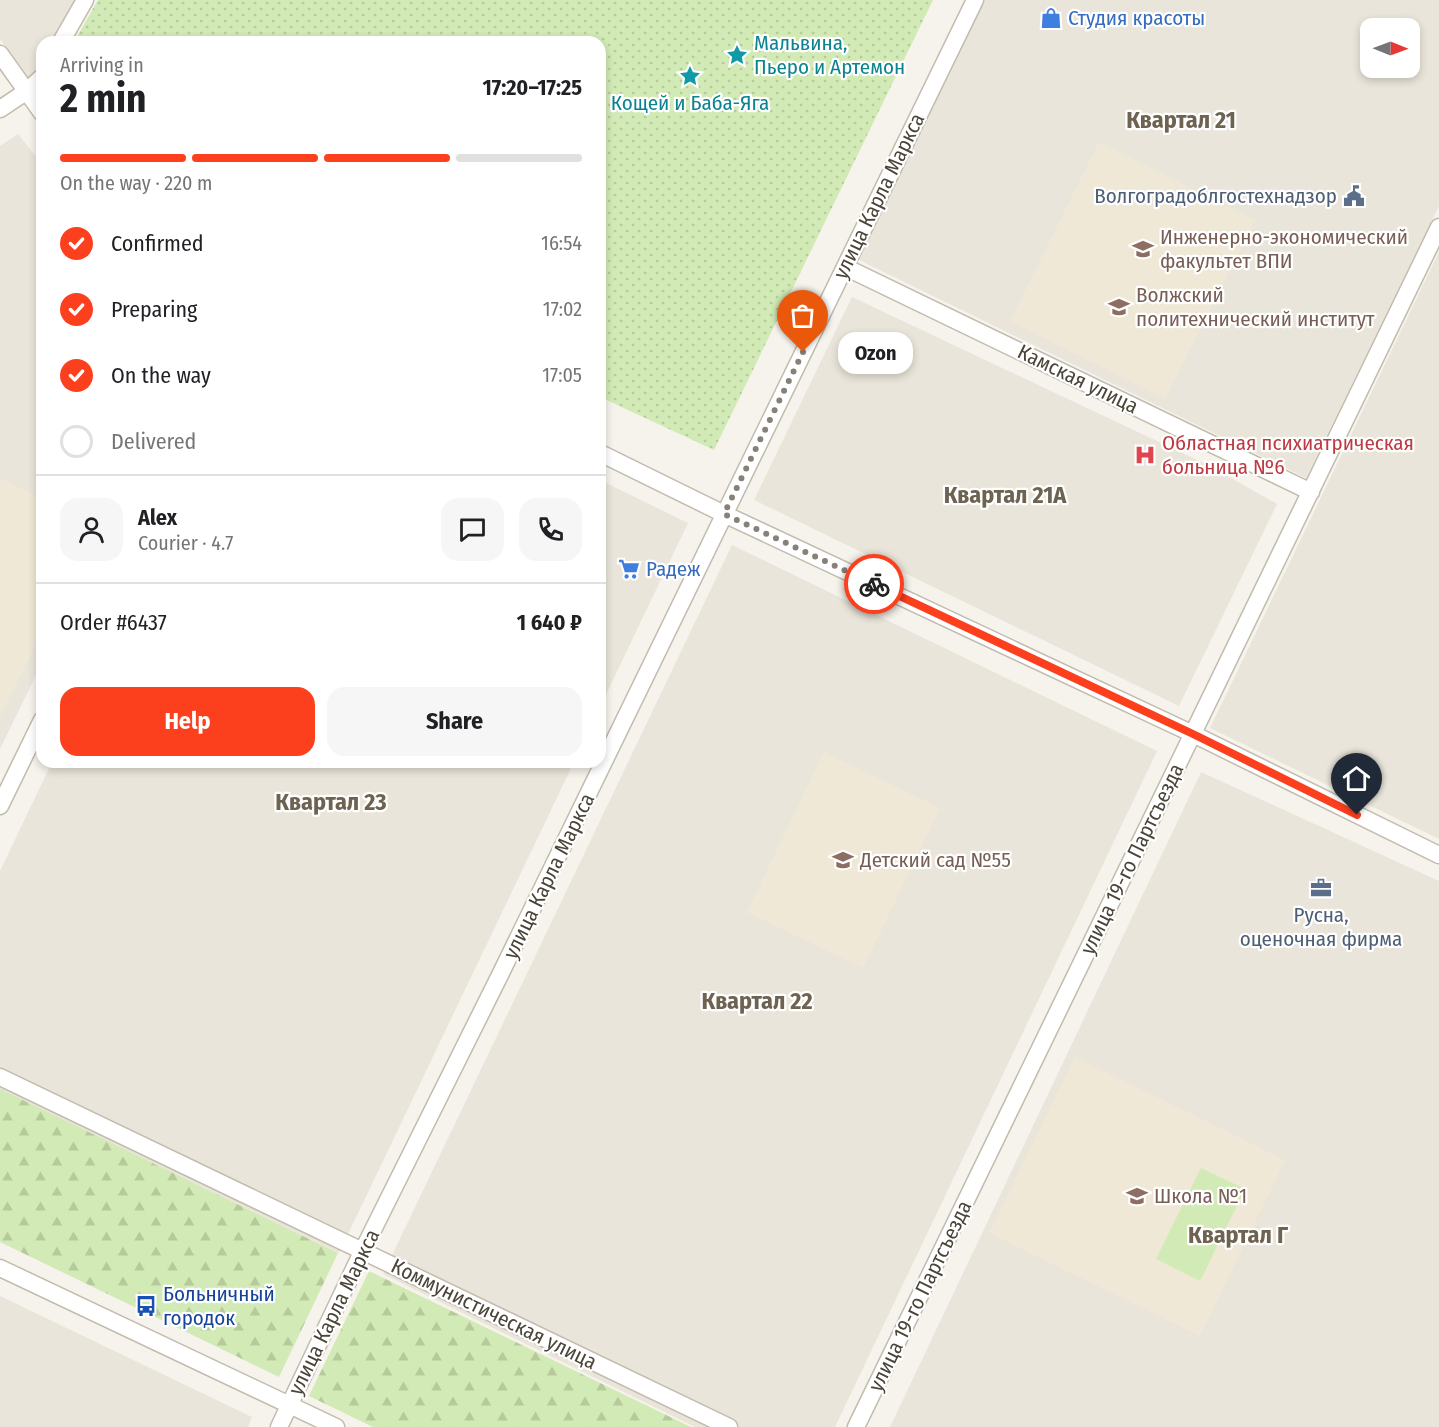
<!DOCTYPE html>
<meta charset="utf-8">
<style>
:root{--surface:#fff;--page:#f6f6f6;--text:#202124;--muted:#757577;--line:#e0e0e0;--accent:#fc3f1d}
body{margin:0;font-family:"Fira Sans Condensed",sans-serif;background:var(--page);color:var(--text);height:100vh;display:flex;flex-direction:column;font-size:22px;white-space:nowrap}
*{box-sizing:border-box;margin:0}
p{font-size:20px;color:var(--muted)}
.icon{flex:none;width:33px;height:33px;fill:none;stroke:currentColor;stroke-width:2;stroke-linecap:round;stroke-linejoin:round}
.map{position:relative;flex:1;overflow:hidden}
.drawer{position:absolute;left:36px;top:36px;width:570px;height:732px;display:flex;flex-direction:column;background:var(--surface);border-radius:18px;box-shadow:0 3px 9px #0003}
.drawer>*{flex:none}
.needle{width:39px;rotate:91deg}
.controls{position:absolute;left:1360px;top:18px;display:grid;gap:12px}
.controls a{display:grid;place-items:center;width:60px;height:60px;border-radius:12px;background:var(--surface);box-shadow:0 3px 9px #0003;font-size:30px}
.pin{position:absolute;display:grid;place-items:center;width:51px;height:51px;color:#fff;margin:-62px -26px;border-radius:50% 50% 50% 0;rotate:-45deg;box-shadow:0 0 6px #0007}
.pin .icon{rotate:45deg}
.courier{position:absolute;display:grid;place-items:center;width:60px;height:60px;margin:-30px;border:4px solid #fc3f1d;border-radius:50%;background:#fff;color:#222;box-shadow:0 2px 8px #0007}
.bubble{position:absolute;height:42px;border-radius:18px;background:var(--surface);box-shadow:0 3px 9px #0003;font-size:20px;font-weight:700;line-height:42px;text-align:center}
.summary em{font-style:normal;font-weight:700}
.summary div{display:flex;flex-direction:column-reverse}
.summary{display:flex;align-items:center;justify-content:space-between;height:102px;padding:0 24px}
h1{font-size:39px;font-weight:700;line-height:45px}
.bar{display:grid;grid-template-columns:repeat(4,1fr);gap:9px 6px;align-content:center;height:72px;padding:0 24px}
.bar i{height:8px;border-radius:4px;background:var(--line)}
.bar .selected{background:var(--accent)}
.bar p{grid-column:span 4}
.line{display:flex;align-items:center;gap:15px;padding:0 24px;border-top:2px solid var(--line)}
.line div{flex:1}
.round{display:grid;place-items:center;flex:none;width:63px;height:63px;border-radius:18px;background:var(--page)}
ol{padding:0 24px;list-style:none}
li{display:flex;align-items:center;gap:18px;height:66px}
li p{margin-inline-start:auto}
li .icon{padding:6px;border-radius:50%;background:var(--accent);color:#fff;stroke-width:4}
li:last-child{color:var(--muted)}
li i{width:33px;height:33px;border:3px solid var(--line);border-radius:50%}
.primary-button{display:flex;gap:12px;margin-top:auto;padding:12px 24px}
.primary-button a{flex:1;height:69px;border-radius:18px;background:var(--accent);color:#fff;font-size:24px;font-weight:700;line-height:69px;text-align:center}
.primary-button a+a{background:var(--page);color:var(--text)}
.map>svg:first-child{display:block}
.residential{fill:#eae5da;fill-rule:evenodd}
.education{fill:#efe8d6}
.forest{fill:url(#forest-firs)}
.park{fill:url(#park-dots)}
.pitch{fill:#d2eab5}
.lines{fill:none;stroke-linecap:round;stroke-linejoin:round}
.minor-casing{stroke:#c2bbae;stroke-width:19}
.minor{stroke:#fff;stroke-width:16}
.done{stroke:#878178;stroke-width:6;stroke-dasharray:0 10.8}
.route{stroke:#fc3f1d;stroke-width:8}
.labels{text-anchor:middle;stroke-width:4.5;stroke-linejoin:round;paint-order:stroke}
.shop-label{font-size:21px;fill:#366cbe;stroke:#fff;text-anchor:start}
.culture-label{font-size:21px;fill:#0d838f;stroke:#fff;text-anchor:start}
.street-label{font-size:21px;fill:#4b4439;stroke:#fff}
.service-label{font-size:21px;fill:#4e5e75;stroke:#fff;text-anchor:end}
.education-label{font-size:21px;fill:#785e54;stroke:#fff;text-anchor:start}
.health-label{font-size:21px;fill:#be3a42;stroke:#fff;text-anchor:start}
.transit-label{font-size:21px;fill:#164399;stroke:#fff;text-anchor:start}
.quarter-label{font-size:24px;font-weight:bold;fill:#6e6250;stroke:#fff}
</style>
<div class="map">
<svg width="1439" height="1427" viewBox="0 0 1439 1427">
<defs>
<pattern id="forest-firs" width="22" height="20" patternUnits="userSpaceOnUse" patternTransform="scale(1.5)"><rect width="22" height="20" fill="#d2eab5"/><path d="M5 1l3.5 6h-7zM16 11l3.5 6h-7z" fill="#b6ca9c"/></pattern>
<pattern id="park-dots" width="8" height="8" patternUnits="userSpaceOnUse" patternTransform="scale(1.5)"><rect width="8" height="8" fill="#d2eab5"/><path d="M2 2h.1M6 6h.1" fill="none" stroke="#b6ca9c" stroke-width="1.8" stroke-linecap="round"/></pattern>
</defs>
<rect width="100%" height="100%" fill="#f6f3ec"/>
<path class="residential" d="M0 0H76L52 42H42V60L30 81 0 39Z
M981 0H1439V206L1306 478 857 259ZM1371 28H1410V68H1371Z
M18 134 42 164V663L0 749V146Z
M1439 252V839L1210 728Z
M852 297 1212 467 1277 504 1179 706 754 500Z
M600 480 688 523 600 707Z
M732 545 1157 751 835 1427H695L383 1274Z
M52 762H574L339 1253 0 1090V871Z
M1201 772 1439 881V1427H890Z
M0 1296 252 1417 248 1427H0Z"/>
<path class="education" d="M1099 142 1255 220 1165 399 1010 321Z
M0 478 42 499V632L0 717Z
M824 752 940 808 863 968 747 912Z
M1075 1057 1285 1160 1200 1336 989 1233Z"/>
<path class="forest" d="M0 1089 338 1253 279 1377 0 1242Z
M369 1271 691 1427H373L309 1396Z"/>
<path class="park" d="M98 0H933L714 450 600 397V42H74Z"/>
<path class="pitch" d="M1201 1168 1245 1189 1200 1281 1156 1259Z"/>
<g class="lines">
<defs>
<path id="minor" d="M61 42 85 0
M0 54 42 113
M0 109 27 91 42 77
M845 267 1311 492
M600 453 724 514 1193 734 1439 855
M0 806 42 720
M0 1077 729 1427
M0 1268 336 1427
M279 1427 363 1250 500 975 975 0
M856 1427 1439 227"/>
</defs>
<use href="#minor" class="minor-casing"/>
<use href="#minor" class="minor"/>
</g>
<g class="lines">
<path class="done" d="M803 352 724 514 874 584"/>
<path class="route" d="M874 584 1193 734 1357 815"/>
</g>
<defs>
<symbol id="shop-bare" viewBox="-9 -9 18 18"><path d="M-5-2.5h2.3a2.7 3.5 0 0 1 5.4 0H5L5.5 6h-11ZM-1.5-2.5h3a1.5 2.3 0 0 0-3 0Z" fill="#3f7fe0" stroke="#fff" stroke-width="2.5" paint-order="stroke"/></symbol>
<symbol id="sight-bare" viewBox="-9 -9 18 18"><path d="M0-6L1.8-2.2L6-1.7L2.9 1.2L3.7 5.4L0 3.3L-3.7 5.4L-2.9 1.2L-6-1.7L-1.8-2.2Z" fill="#0f9aa8" stroke="#fff" stroke-width="2.5" paint-order="stroke"/></symbol>
<symbol id="civic-bare" viewBox="-9 -9 18 18"><path d="M-.6-6.5H3V-4.5H.6V-3L4-1V1h2V6H-6V1h2V-1L-.6-3ZM-1.2 2.5V6h2.4V2.5Z" fill="#5c6f8a" stroke="#fff" stroke-width="2.5" paint-order="stroke"/></symbol>
<symbol id="university-bare" viewBox="-9 -9 18 18"><path d="M0-5L7-2L0 1L-7-2ZM-4 1L0 2.5L4 1V4Q0 6-4 4Z" fill="#8d6e63" stroke="#fff" stroke-width="2.5" paint-order="stroke"/></symbol>
<symbol id="hospital-bare" viewBox="-9 -9 18 18"><path d="M-5-5h3v3.5h4V-5h3V5h-3V1.5h-4V5h-3Z" fill="#e0444e" stroke="#fff" stroke-width="2.5" paint-order="stroke"/></symbol>
<symbol id="supermarket-bare" viewBox="-9 -9 18 18"><path d="M-6-5.5h2.5l.6 2H6L4.5 2H-2.5L-4.4-4H-6ZM-1.5 3.2a1.3 1.3 0 1 0 .1 0ZM3 3.2a1.3 1.3 0 1 0 .1 0Z" fill="#3f7fe0" stroke="#fff" stroke-width="2.5" paint-order="stroke"/></symbol>
<symbol id="school-bare" viewBox="-9 -9 18 18"><path d="M0-5L7-2L0 1L-7-2ZM-4 1L0 2.5L4 1V4Q0 6-4 4Z" fill="#8d6e63" stroke="#fff" stroke-width="2.5" paint-order="stroke"/></symbol>
<symbol id="office-bare" viewBox="-9 -9 18 18"><path d="M-6-3h4V-5.5h4V-3h4V5H-6ZM-1-4.5V-3h2v-1.5ZM-6 0V1H6V0Z" fill="#5c6f8a" stroke="#fff" stroke-width="2.5" paint-order="stroke"/></symbol>
<symbol id="bus-bare" viewBox="-9 -9 18 18"><path d="M-5-6H5V4H4V6H2V4H-2V6H-4V4H-5ZM-3.5-4V0h7V-4ZM-3.5 1.2v1.5H-2V1.2ZM2 1.2v1.5H3.5V1.2Z" fill="#1a4fb4" stroke="#fff" stroke-width="2.5" paint-order="stroke"/></symbol>
</defs>
<g fill-rule="evenodd">
<use href="#shop-bare" x="1036" y="3" width="30" height="30"/>
<use href="#sight-bare" x="722" y="40" width="30" height="30"/>
<use href="#sight-bare" x="675" y="61" width="30" height="30"/>
<use href="#civic-bare" x="1339" y="181" width="30" height="30"/>
<use href="#university-bare" x="1128" y="234" width="30" height="30"/>
<use href="#university-bare" x="1104" y="292" width="30" height="30"/>
<use href="#hospital-bare" x="1130" y="440" width="30" height="30"/>
<use href="#supermarket-bare" x="614" y="554" width="30" height="30"/>
<use href="#school-bare" x="828" y="845" width="30" height="30"/>
<use href="#office-bare" x="1306" y="873" width="30" height="30"/>
<use href="#school-bare" x="1122" y="1181" width="30" height="30"/>
<use href="#bus-bare" x="131" y="1291" width="30" height="30"/>
</g>
<g class="labels">
<g class="shop-label">
<text x="1068" y="25">Студия красоты</text>
<text x="646" y="576">Радеж</text>
</g>
<g class="culture-label">
<text x="754" y="50">Мальвина,<tspan x="754" dy="24">Пьеро и Артемон</tspan></text>
<text x="690" y="110" text-anchor="middle">Кощей и Баба-Яга</text>
</g>
<g class="street-label">
<text transform="translate(879 196) rotate(-64)" y="7">улица Карла Маркса</text>
<text transform="translate(1078 379) rotate(26)" y="7">Камская улица</text>
<text transform="translate(1132 859) rotate(-64)" y="7">улица 19-го Партсъезда</text>
<text transform="translate(549 876) rotate(-64)" y="7">улица Карла Маркса</text>
<text transform="translate(920 1296) rotate(-64)" y="7">улица 19-го Партсъезда</text>
<text transform="translate(334 1312) rotate(-64)" y="7">улица Карла Маркса</text>
<text transform="translate(494 1314) rotate(26)" y="7">Коммунистическая улица</text>
</g>
<g class="service-label">
<text x="1337" y="203">Волгоградоблгостехнадзор</text>
<text x="1321" y="922" text-anchor="middle">Русна,<tspan x="1321" dy="24">оценочная фирма</tspan></text>
</g>
<g class="education-label">
<text x="1160" y="244">Инженерно-экономический<tspan x="1160" dy="24">факультет ВПИ</tspan></text>
<text x="1136" y="302">Волжский<tspan x="1136" dy="24">политехнический институт</tspan></text>
<text x="860" y="867">Детский сад №55</text>
<text x="1154" y="1203">Школа №1</text>
</g>
<g class="health-label">
<text x="1162" y="450">Областная психиатрическая<tspan x="1162" dy="24">больница №6</tspan></text>
</g>
<g class="transit-label">
<text x="163" y="1301">Больничный<tspan x="163" dy="24">городок</tspan></text>
</g>
<g class="quarter-label">
<text x="1181" y="128">Квартал 21</text>
<text x="1005" y="503">Квартал 21А</text>
<text x="331" y="810">Квартал 23</text>
<text x="757" y="1009">Квартал 22</text>
<text x="1238" y="1243">Квартал Г</text>
</g>
</g>
</svg>
<div class="controls">
<a><svg class="needle" viewBox="-14 -14 28 28"><path d="M0-13l5 13h-10z" fill="#e53935"/><path d="M0 13l5-13h-10z" fill="#757577"/></svg></a>
</div>
<div class="pin" style="left:803px;top:352px;background:#ea580c"><svg class="icon" aria-label="bag" viewBox="0 0 24 24"><path d="M5 8h14l-1 12H6zM9 8a3 3 0 0 1 6 0"/></svg></div>
<div class="pin" style="left:1357px;top:815px;background:#1f2937"><svg class="icon" aria-label="home" viewBox="0 0 24 24"><path d="M3 11l9-7 9 7M6 9v11h12V9"/></svg></div>
<div class="courier" style="left:874px;top:584px"><svg class="icon" aria-label="bike" viewBox="0 0 24 24"><circle cx="6" cy="16" r="4"/><circle cx="18" cy="16" r="4"/><path d="M6 16l4-8h5l3 8M10 8l3 8H6M13 5h3"/></svg></div>
<div class="bubble" style="left:838px;top:332px;width:75px">Ozon</div>
<section class="drawer">
<div class="summary"><div><h1>2 min</h1><p>Arriving in</p></div><em>17:20–17:25</em></div>
<div class="bar"><i class="selected"></i><i class="selected"></i><i class="selected"></i><i></i><p>On the way · 220 m</p></div>
<ol>
<li><svg class="icon" aria-label="check" viewBox="0 0 24 24"><path d="M5 12l5 5 9-10"/></svg>Confirmed<p>16:54</p></li>
<li><svg class="icon" aria-label="check" viewBox="0 0 24 24"><path d="M5 12l5 5 9-10"/></svg>Preparing<p>17:02</p></li>
<li><svg class="icon" aria-label="check" viewBox="0 0 24 24"><path d="M5 12l5 5 9-10"/></svg>On the way<p>17:05</p></li>
<li><i></i>Delivered</li>
</ol>
<div class="line" style="height:108px"><a class="round"><svg class="icon" aria-label="person" viewBox="0 0 24 24"><circle cx="12" cy="8" r="4"/><path d="M4 21q1-7 8-7t8 7"/></svg></a><div><b>Alex</b><p>Courier · 4.7</p></div><a class="round"><svg class="icon" aria-label="chat" viewBox="0 0 24 24"><path d="M4 5h16v11H9l-5 4z"/></svg></a><a class="round"><svg class="icon" aria-label="phone" viewBox="0 0 24 24"><path d="M5 4h4l2 5-3 2q2 4 5 5l2-3 5 2v4C11 20 4 13 5 4z"/></svg></a></div>
<div class="line" style="height:78px"><div>Order #6437</div><b>1 640 ₽</b></div>
<div class="primary-button"><a>Help</a><a>Share</a></div>
</section>
</div>
